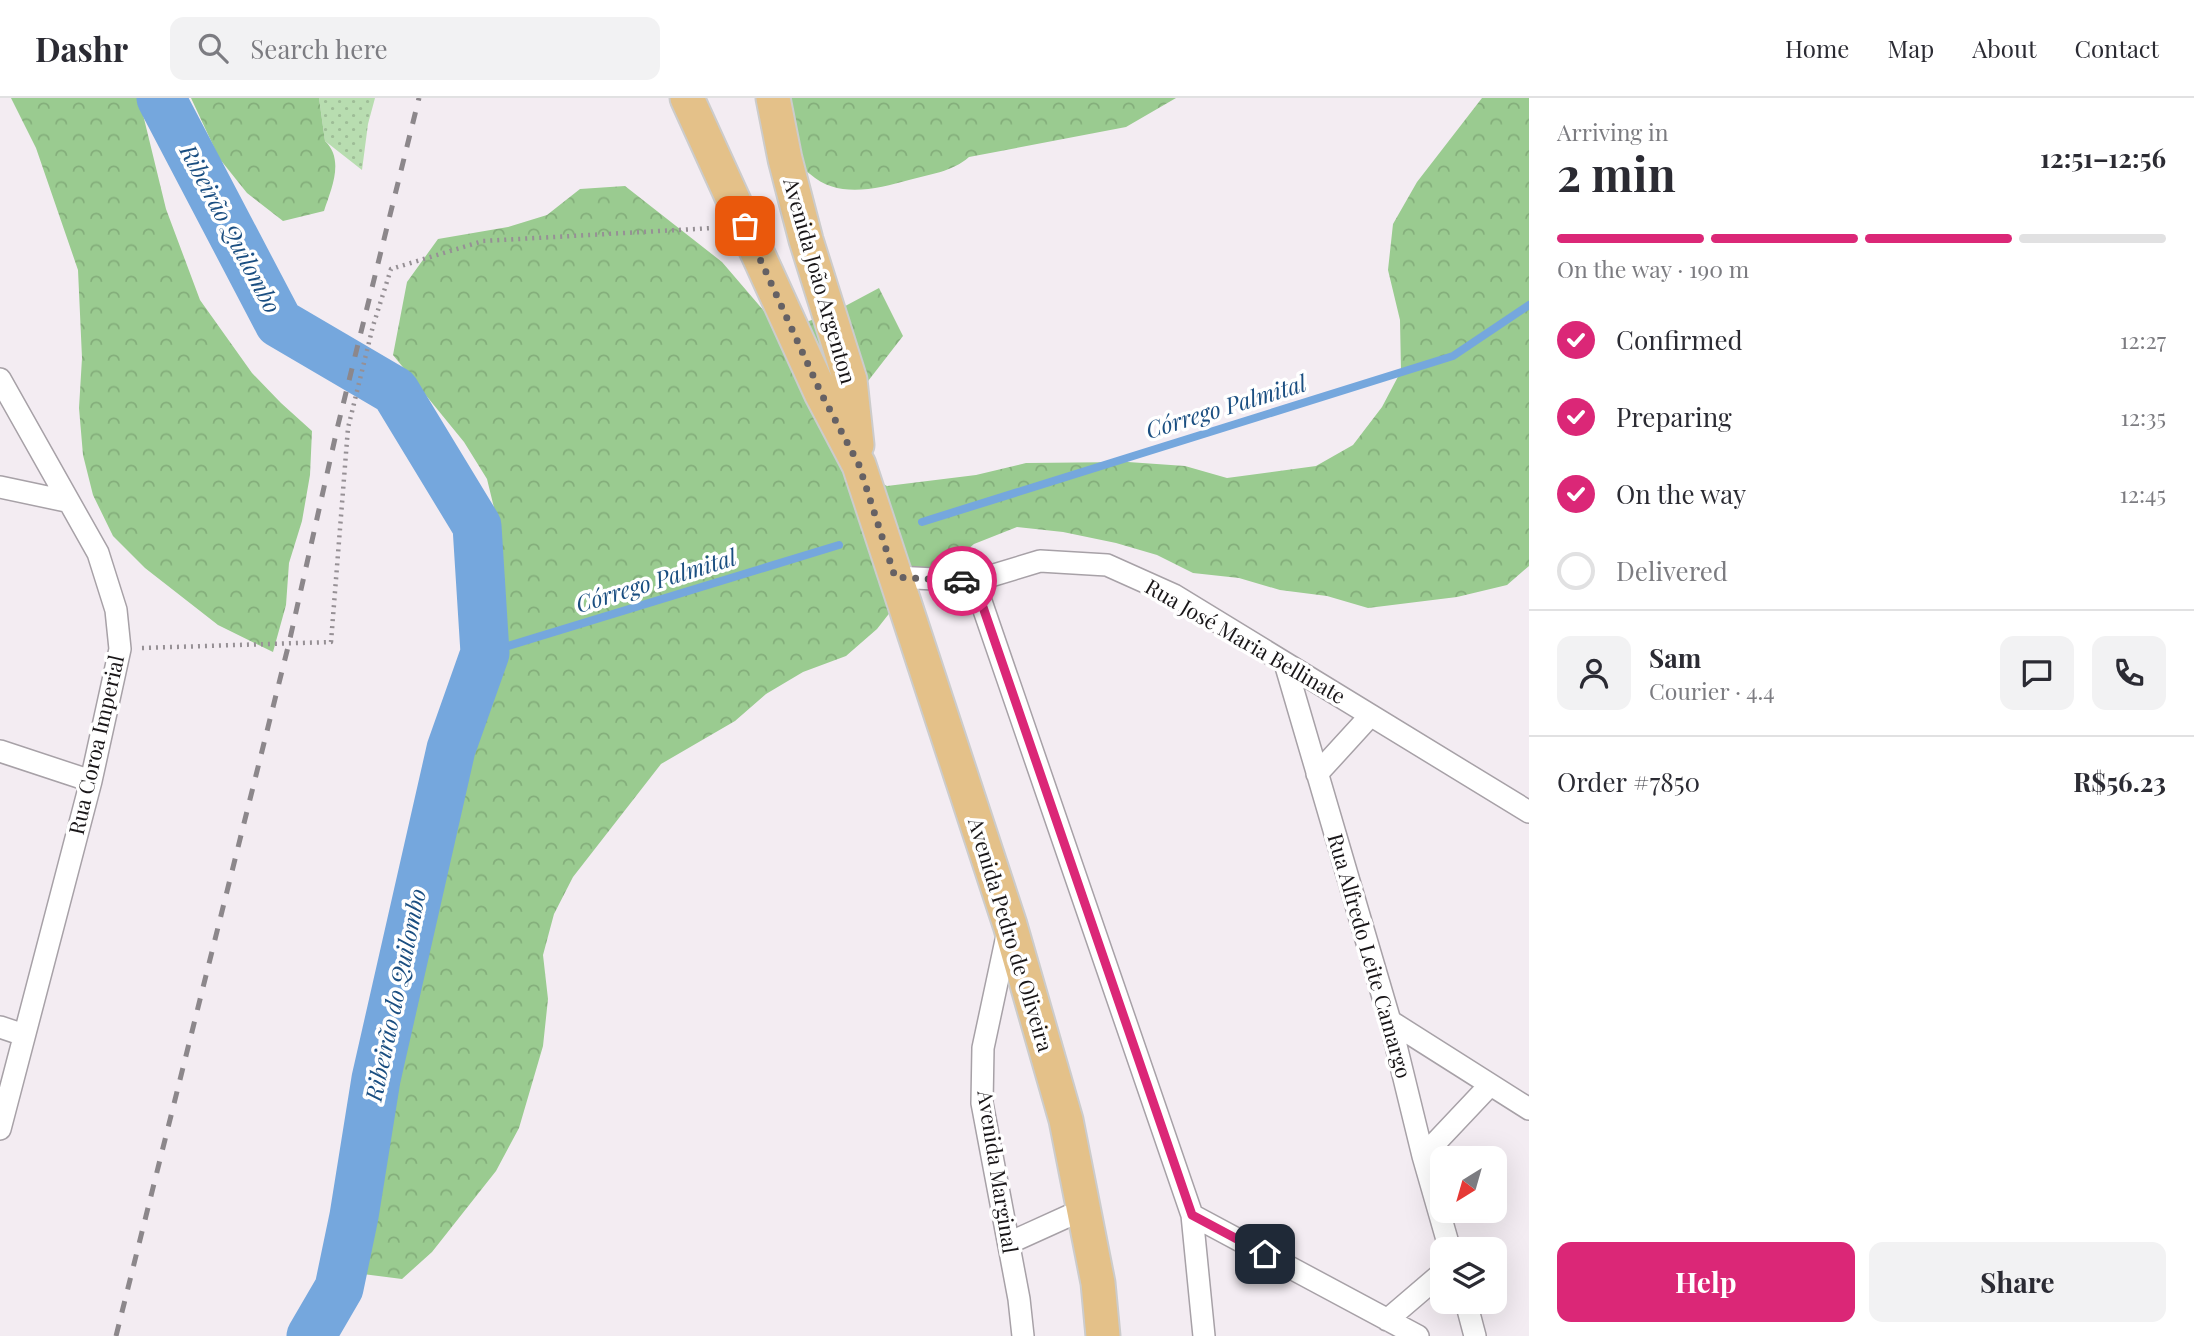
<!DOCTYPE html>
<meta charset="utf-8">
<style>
:root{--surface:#fff;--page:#f2f2f3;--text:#2b2b33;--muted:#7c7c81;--line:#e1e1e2;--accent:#db2777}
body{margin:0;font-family:"Playfair Display",serif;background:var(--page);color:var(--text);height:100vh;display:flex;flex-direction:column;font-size:26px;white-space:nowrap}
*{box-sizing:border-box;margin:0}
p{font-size:23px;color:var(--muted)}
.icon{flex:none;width:38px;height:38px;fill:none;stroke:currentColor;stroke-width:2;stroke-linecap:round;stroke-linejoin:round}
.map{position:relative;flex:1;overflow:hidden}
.details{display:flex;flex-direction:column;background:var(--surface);width:665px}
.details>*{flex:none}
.needle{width:46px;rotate:217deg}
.tools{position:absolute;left:1430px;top:1048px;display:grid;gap:14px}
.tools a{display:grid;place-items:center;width:77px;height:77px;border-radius:14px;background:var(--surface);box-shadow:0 7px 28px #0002;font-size:35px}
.pin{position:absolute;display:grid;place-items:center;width:60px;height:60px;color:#fff;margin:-30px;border-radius:14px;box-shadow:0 4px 10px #0006}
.courier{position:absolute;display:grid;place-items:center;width:70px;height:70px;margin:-35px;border:5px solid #db2777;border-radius:50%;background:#fff;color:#222;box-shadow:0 2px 9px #0007}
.headline em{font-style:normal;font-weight:700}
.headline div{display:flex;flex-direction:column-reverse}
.headline{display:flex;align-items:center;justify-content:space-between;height:119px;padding:0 28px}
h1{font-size:46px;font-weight:700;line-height:52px}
.bar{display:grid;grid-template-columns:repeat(4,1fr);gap:10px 7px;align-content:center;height:84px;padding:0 28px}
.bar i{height:9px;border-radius:5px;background:var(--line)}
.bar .active{background:var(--accent)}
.bar p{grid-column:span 4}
.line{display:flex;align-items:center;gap:18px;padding:0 28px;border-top:2px solid var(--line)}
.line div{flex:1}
.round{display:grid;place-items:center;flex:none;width:74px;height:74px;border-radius:14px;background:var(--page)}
ol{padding:0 28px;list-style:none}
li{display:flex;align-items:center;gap:21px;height:77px}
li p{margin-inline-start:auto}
li .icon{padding:7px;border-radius:50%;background:var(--accent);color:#fff;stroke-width:4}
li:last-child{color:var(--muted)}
li i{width:38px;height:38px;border:4px solid var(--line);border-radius:50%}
.action{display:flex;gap:14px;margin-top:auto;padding:14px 28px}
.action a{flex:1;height:80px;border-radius:14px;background:var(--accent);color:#fff;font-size:28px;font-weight:700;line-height:80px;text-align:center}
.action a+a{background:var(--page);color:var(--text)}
header{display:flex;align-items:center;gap:42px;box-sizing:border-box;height:98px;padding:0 35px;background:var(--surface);border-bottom:2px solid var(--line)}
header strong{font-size:33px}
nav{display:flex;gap:38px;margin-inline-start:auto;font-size:24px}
.search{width:490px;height:63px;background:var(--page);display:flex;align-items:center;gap:18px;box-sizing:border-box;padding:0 24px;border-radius:14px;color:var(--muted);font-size:26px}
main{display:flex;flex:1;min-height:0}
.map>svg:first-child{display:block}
.grass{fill:url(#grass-dots)}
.forest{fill:url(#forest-crowns)}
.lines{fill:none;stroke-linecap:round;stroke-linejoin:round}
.stream{stroke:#75a7dd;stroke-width:8}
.river{stroke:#75a7dd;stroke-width:49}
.street-casing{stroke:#a7a1a7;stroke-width:24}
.primary-casing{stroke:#ccc;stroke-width:37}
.path{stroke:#969095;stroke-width:4.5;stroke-dasharray:2 5;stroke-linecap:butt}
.street{stroke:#fff;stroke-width:21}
.primary{stroke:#e4c189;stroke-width:33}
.rail{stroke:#8c878b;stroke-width:5;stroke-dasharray:12 12;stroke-linecap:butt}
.done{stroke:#656164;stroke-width:7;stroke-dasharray:0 12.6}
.route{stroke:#db2777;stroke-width:9}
.labels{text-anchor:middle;stroke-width:7;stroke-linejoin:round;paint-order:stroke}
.street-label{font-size:21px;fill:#191618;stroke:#fff}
.water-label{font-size:23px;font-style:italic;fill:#1a4e81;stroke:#fff}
</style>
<header>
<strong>Dashr</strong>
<div class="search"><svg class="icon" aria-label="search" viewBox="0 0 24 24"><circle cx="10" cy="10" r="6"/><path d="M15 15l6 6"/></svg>Search here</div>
<nav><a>Home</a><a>Map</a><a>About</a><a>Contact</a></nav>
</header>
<main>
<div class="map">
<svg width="1529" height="1238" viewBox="0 0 1529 1238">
<defs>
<pattern id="grass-dots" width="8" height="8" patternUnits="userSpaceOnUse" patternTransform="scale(1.75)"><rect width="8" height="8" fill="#b8ddb0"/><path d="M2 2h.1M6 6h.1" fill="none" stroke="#9ebd97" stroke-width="1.8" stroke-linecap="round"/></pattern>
<pattern id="forest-crowns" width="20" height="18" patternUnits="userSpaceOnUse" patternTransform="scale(1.75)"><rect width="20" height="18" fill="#9acb90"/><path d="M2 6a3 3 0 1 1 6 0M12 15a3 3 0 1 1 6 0" fill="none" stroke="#84ae7b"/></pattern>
</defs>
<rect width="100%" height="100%" fill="#f3ecf2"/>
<path class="grass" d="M319 0H375L368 26 362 72 325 43Z"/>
<path class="forest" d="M11 0H139L166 111 200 202 252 275 281 305 312 333 310 377 302 423 289 465 286 507 273 554 218 527 145 470 113 438 93 397 83 357 79 310 82 260 78 172 36 50Z
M191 0H319L325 43C345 62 331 91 324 113L283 123 247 95 219 60Z
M784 0H1176L1126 29 969 59C952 74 930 76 909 82 876 91 838 101 810 76 807 74 804 72 802 69 796 59 788 14 784 0Z
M1482 0H1529V468L1507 487 1457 499 1368 510 1327 498 1280 492 1239 480 1193 475 1157 457 1116 445 1063 434 1017 429 974 446 943 472 906 494 877 531 846 558 803 574 766 596 735 623 661 666 573 779 554 816 543 857 548 901 543 948 519 1030 496 1073 432 1154 402 1181 355 1175 329 1144 347 1108 364 1061 369 1015 381 973 387 928 386 876 404 840 416 799V769L428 717 479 597 484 554 495 510 497 422 487 381 464 344 393 257 407 184 438 141 508 129 547 117 580 91 625 88 722 164 781 233 834 214 879 190 903 238 844 314V365L887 388 976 377 1026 365 1128 364 1185 368 1227 380 1316 368 1353 347 1382 309 1401 273 1400 222 1388 172 1393 126 1417 84Z"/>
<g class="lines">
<path class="stream" d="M922 424 1453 258 1529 207
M485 555 839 447"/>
<path class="river" d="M161 0 279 225 395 293 477 428 485 555 451 651 376 981 354 1118 339 1190 311 1238"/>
<defs>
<path id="street" d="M0 281 98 455 116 512 120 551 91 683 0 1031
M0 389 66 403
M895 479 974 483 1040 463 1107 467 1174 497 1529 714
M974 483 1192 1117 1204 1238
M1285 565 1390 923 1423 1058 1450 1152
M0 653 91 683
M1317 676 1370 618
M1008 833 983 950 982 1005 1019 1201 1023 1238
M1390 923 1529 1011
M0 929 24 937
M1423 1058 1490 987
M1192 1117 1418 1238
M1009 1145 1084 1111
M1466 1204 1475 1238
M1387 1222 1442 1175"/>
<path id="primary" d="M687 0 821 295 859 367 1010 827 1066 1022 1098 1185 1103 1238
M773 0 785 61 806 142 850 282 857 347"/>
</defs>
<use href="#street" class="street-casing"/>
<use href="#primary" class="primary-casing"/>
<path class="path" d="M142 550 331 544 348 330 373 228 391 171 483 143 713 130"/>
<use href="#street" class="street"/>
<use href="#primary" class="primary"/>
<path class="rail" d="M116 1238 289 545 338 327 419 0"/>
</g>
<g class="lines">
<path class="done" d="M745 128 821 295 859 367 895 479 962 483"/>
<path class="route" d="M962 483H974L1192 1117 1265 1156"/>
</g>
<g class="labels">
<g class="street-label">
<text transform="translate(819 183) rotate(74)" y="7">Avenida João Argenton</text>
<text transform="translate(1245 544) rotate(30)" y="7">Rua José Maria Bellinate</text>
<text transform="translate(97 647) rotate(-77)" y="7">Rua Coroa Imperial</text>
<text transform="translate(1010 837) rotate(73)" y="7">Avenida Pedro de Oliveira</text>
<text transform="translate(1369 858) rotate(74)" y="7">Rua Alfredo Leite Camargo</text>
<text transform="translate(997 1074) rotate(81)" y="7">Avenida Marginal</text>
</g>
<g class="water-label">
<text transform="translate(230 131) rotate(62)" y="8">Ribeirão Quilombo</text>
<text transform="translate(1226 309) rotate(-17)" y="8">Córrego Palmital</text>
<text transform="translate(656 483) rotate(-17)" y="8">Córrego Palmital</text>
<text transform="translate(396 897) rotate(-78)" y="8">Ribeirão do Quilombo</text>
</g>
</g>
</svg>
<div class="tools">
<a><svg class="needle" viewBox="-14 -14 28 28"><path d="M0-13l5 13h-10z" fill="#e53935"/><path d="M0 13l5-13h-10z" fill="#7c7c81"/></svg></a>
<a><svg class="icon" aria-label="layers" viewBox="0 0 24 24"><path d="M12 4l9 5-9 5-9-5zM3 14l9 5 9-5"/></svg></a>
</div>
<div class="pin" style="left:745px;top:128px;background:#ea580c"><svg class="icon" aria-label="bag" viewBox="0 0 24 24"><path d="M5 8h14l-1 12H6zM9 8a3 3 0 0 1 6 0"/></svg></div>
<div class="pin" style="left:1265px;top:1156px;background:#1f2937"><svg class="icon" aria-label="home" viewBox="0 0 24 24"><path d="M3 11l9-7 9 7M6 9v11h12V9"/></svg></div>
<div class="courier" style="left:962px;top:483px"><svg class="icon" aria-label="car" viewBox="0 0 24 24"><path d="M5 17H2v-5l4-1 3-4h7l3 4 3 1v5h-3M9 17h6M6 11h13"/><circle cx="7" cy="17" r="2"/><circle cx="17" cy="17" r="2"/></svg></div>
</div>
<section class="details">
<div class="headline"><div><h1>2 min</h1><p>Arriving in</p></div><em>12:51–12:56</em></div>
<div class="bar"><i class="active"></i><i class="active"></i><i class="active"></i><i></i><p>On the way · 190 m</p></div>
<ol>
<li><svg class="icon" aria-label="check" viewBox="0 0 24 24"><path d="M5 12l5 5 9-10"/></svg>Confirmed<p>12:27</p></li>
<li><svg class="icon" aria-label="check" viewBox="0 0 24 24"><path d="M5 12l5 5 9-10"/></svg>Preparing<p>12:35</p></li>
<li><svg class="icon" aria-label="check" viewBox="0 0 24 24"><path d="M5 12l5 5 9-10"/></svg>On the way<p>12:45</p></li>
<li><i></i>Delivered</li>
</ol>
<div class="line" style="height:126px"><a class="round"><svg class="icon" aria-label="person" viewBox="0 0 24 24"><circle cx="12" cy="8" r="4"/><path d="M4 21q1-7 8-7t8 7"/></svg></a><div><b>Sam</b><p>Courier · 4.4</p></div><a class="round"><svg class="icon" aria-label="chat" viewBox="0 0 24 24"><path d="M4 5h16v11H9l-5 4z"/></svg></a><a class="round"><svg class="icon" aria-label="phone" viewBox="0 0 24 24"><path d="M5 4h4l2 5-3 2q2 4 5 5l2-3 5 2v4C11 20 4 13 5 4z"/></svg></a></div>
<div class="line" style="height:91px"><div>Order #7850</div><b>R$56.23</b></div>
<div class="action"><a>Help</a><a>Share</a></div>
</section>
</main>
